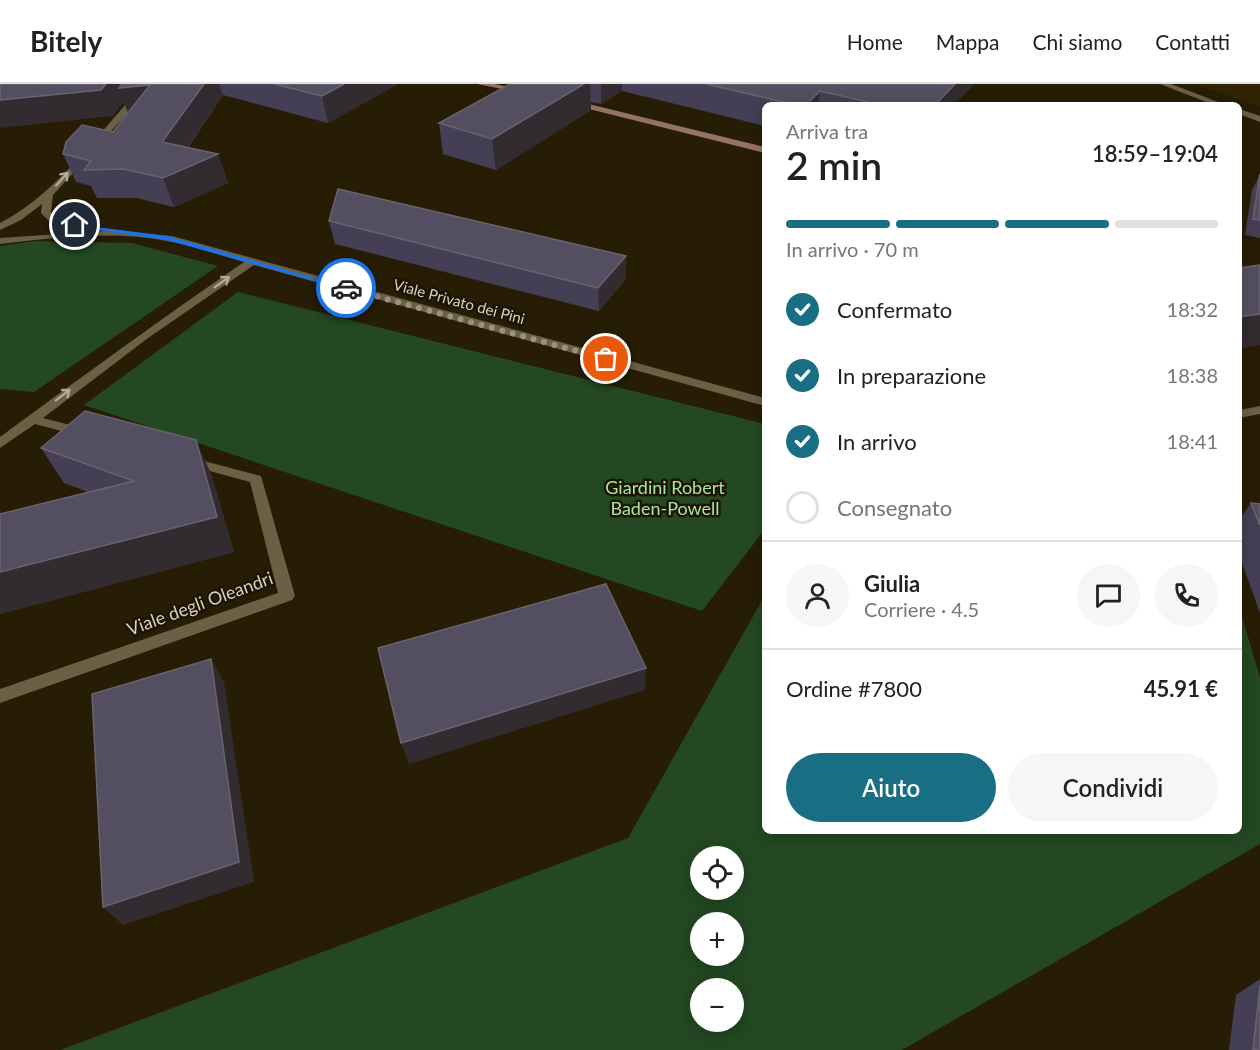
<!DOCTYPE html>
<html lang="it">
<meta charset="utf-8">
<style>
:root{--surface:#fff;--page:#f6f6f6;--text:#222;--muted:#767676;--line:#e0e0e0;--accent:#196e83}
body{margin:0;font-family:Lato,sans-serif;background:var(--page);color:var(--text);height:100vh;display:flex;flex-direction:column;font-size:22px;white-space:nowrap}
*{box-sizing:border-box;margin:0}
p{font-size:20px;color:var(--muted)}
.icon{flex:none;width:33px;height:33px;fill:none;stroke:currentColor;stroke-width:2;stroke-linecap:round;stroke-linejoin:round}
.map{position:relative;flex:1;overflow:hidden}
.details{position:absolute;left:762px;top:18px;width:480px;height:732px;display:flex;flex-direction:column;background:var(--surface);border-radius:9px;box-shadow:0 3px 15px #0003}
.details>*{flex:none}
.fabs{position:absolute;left:690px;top:762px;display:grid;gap:12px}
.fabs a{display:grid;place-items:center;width:54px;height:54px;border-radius:50%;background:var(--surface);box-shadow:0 3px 15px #0003;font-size:30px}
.pin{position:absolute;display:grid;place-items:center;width:51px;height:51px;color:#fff;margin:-26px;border:3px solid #fff;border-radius:50%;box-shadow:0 2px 6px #0007}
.courier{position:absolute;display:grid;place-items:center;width:60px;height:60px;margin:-30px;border:4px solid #1a73e8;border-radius:50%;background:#fff;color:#222;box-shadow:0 2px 8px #0007}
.summary em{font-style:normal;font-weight:600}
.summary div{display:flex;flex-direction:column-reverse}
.summary{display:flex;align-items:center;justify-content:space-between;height:102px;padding:0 24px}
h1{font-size:39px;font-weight:600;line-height:45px}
.bar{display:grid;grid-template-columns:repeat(4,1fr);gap:9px 6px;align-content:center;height:72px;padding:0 24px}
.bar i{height:8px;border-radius:4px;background:var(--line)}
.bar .active{background:var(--accent)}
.bar p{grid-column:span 4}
.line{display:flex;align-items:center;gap:15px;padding:0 24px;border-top:2px solid var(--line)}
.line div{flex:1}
.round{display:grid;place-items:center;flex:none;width:63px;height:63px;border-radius:32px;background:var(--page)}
ol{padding:0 24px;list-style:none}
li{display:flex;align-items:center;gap:18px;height:66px}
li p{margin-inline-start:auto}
li .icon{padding:6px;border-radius:50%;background:var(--accent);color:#fff;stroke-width:4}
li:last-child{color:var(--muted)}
li i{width:33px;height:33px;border:3px solid var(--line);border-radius:50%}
.cta{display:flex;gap:12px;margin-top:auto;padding:12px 24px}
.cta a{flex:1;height:69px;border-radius:36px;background:var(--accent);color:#fff;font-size:24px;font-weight:600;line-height:69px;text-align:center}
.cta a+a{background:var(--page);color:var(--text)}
header{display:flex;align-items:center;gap:36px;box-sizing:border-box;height:84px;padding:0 30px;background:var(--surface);border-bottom:2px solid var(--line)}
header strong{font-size:28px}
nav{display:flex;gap:33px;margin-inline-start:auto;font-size:21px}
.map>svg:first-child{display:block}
.built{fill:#302403}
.green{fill:#234822;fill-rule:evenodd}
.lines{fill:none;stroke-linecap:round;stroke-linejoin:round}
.minor{fill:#6b6046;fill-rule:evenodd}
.secondary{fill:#967265;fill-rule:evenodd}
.wall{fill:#443f54}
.shaded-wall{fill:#322b30}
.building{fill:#544f60;stroke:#696370;stroke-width:1.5}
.oneway{stroke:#b2a997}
.route{fill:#1a73e8}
.done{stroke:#9a9280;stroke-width:6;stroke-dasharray:0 10.8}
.labels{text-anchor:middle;stroke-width:5;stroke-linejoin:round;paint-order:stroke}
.far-street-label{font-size:15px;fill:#d8d1c3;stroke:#1d1400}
.park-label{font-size:18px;fill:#a5e7a1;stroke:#1d1400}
.street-label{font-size:18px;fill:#d8d1c3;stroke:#1d1400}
</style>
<header>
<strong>Bitely</strong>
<nav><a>Home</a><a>Mappa</a><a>Chi siamo</a><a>Contatti</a></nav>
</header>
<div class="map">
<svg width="1260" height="966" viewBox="0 0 1260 966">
<rect width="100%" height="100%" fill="#271d05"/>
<path class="built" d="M1196 0H1260V23Z"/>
<path class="green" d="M35 157 132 159 218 182 34 308 0 305V162Z
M238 208 765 340V445L702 527 84 321Z
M765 511V747H1239V522L1260 594V760L902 966H60L628 754ZM734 772V806H700V772ZM700 838H734V872H700ZM700 904H734V938H700Z"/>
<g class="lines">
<path class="minor" d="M1160 0H1171L1226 21H1214Z
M125 6H131L137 13 133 23 53 111 51 128 55 133 91 141V145L49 137 41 129 42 120 21 136 0 146V139C52 112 88 63 126 20L129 13 124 8Z
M1239 25 1260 32V38L1239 30Z
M105 147 172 152 765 314V322L254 181 148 254 43 334 89 346 91 349 89 352 84 353 35 340 0 364V353C80 294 161 235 244 178 219 171 193 162 167 157 113 146 54 154 0 160V154Z
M1260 322V330L1239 334V326Z
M189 373 261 392 295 512 292 516 0 619V605L278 509 250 398 184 380 182 377 184 374Z"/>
<path class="secondary" d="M477 0H495L526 7 522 9Z
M572 16 765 63V69L569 20 568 18Z"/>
</g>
<path class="wall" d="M0 0H398L328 39 223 11 188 64 218 70 228 99 174 123 136 114H97L91 102 76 98 63 70 113 48 128 29 124 18 112 32Z
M510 0H974L954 21H765V42L622 7 601 20 591 18V26L496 86 443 70 439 39Z
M1260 90V154L1245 151 1252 106Z
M329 137 626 172V195L599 227 335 160Z
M41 364 212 392 234 468 0 530V430L88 408 64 399Z
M1251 419 1260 420V529L1239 471V436Z
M1260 895V966H1229L1236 911Z"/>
<path class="shaded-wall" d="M106 0H120L121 4 150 1 129 31 124 18 112 32 0 44V16Z
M204 0H219L223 11 172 86 162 58Z
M344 0H398L328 39 322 12Z
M584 0H590L591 26 496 86 492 55Z
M601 0H622V7L601 20Z
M955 0H974L954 21H935Z
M820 7 818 21H806Z
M218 70 228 99 174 123 163 94Z
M626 172V195L599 227 598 204Z
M1260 230V261L1239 265V233Z
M196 356 212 392 234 468 0 530V488Z
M211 575 224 598 254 798 123 841 103 823Z
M646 584 645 606 409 680 401 659Z"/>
<path class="building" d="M0 0H106L101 6 0 16Z
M122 0H204L162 58 218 70 163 94 124 85 84 86 91 77 63 70 66 58 82 41 113 48 150 1 119 4Z
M274 0H344L322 12Z
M510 0H584L492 55 439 39Z
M706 0H955L935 21H881L820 7 806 21H796Z
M1260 90V136L1253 135Z
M338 105 626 172 598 204 329 137Z
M1260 181V230L1239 233V184Z
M85 327 196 356 217 433 0 488V430L134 397 41 364Z
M1251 419 1260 420V441Z
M606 500 646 584 401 659 378 564Z
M211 575 239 778 103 823 92 610Z
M1260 902V966H1253Z"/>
<defs><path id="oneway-shaft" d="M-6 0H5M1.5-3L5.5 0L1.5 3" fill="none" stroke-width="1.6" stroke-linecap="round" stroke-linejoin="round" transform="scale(1.5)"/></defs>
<g class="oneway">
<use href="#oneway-shaft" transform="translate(62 95) rotate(-48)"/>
<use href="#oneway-shaft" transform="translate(222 198) rotate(-35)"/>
<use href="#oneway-shaft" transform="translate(63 311) rotate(-37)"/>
</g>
<path class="route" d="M72 140 168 152 349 204 343 205 167 156 75 143Z"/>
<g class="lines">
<path class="done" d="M346 204 606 275"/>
</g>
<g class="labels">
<g class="far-street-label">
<text transform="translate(459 218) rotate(15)" y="5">Viale Privato dei Pini</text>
</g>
<g class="park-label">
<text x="665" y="410">Giardini Robert<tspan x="665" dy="21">Baden-Powell</tspan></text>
</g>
<g class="street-label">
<text transform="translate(200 520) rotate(-20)" y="6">Viale degli Oleandri</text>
</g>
</g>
</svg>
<div class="fabs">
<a><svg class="icon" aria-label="locate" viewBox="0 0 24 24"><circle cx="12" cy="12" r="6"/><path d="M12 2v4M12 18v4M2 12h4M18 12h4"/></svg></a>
<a>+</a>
<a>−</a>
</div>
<div class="pin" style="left:606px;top:275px;background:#ea580c"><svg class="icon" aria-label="bag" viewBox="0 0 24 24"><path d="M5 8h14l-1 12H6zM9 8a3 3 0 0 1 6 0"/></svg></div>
<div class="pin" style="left:75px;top:141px;background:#1f2937"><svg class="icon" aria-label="home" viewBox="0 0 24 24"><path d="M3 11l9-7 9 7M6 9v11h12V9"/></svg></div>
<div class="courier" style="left:346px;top:204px"><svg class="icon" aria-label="car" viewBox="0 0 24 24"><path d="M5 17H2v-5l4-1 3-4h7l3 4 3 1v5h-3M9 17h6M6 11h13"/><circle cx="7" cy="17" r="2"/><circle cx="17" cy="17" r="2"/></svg></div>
<section class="details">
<div class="summary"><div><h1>2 min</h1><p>Arriva tra</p></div><em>18:59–19:04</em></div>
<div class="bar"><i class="active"></i><i class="active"></i><i class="active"></i><i></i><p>In arrivo · 70 m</p></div>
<ol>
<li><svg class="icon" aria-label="check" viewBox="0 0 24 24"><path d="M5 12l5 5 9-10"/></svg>Confermato<p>18:32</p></li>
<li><svg class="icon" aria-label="check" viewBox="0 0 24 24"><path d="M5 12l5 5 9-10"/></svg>In preparazione<p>18:38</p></li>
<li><svg class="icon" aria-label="check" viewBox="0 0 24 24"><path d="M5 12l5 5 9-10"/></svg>In arrivo<p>18:41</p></li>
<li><i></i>Consegnato</li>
</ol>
<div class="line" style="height:108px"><a class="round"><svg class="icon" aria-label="person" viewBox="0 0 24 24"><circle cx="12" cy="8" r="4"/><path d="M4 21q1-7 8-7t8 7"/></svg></a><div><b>Giulia</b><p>Corriere · 4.5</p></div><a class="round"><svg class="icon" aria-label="chat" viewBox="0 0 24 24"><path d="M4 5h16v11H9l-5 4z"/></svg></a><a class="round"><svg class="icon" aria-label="phone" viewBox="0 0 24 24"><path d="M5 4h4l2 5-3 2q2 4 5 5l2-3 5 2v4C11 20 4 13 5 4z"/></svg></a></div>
<div class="line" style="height:78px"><div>Ordine #7800</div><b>45.91 €</b></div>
<div class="cta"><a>Aiuto</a><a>Condividi</a></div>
</section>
</div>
